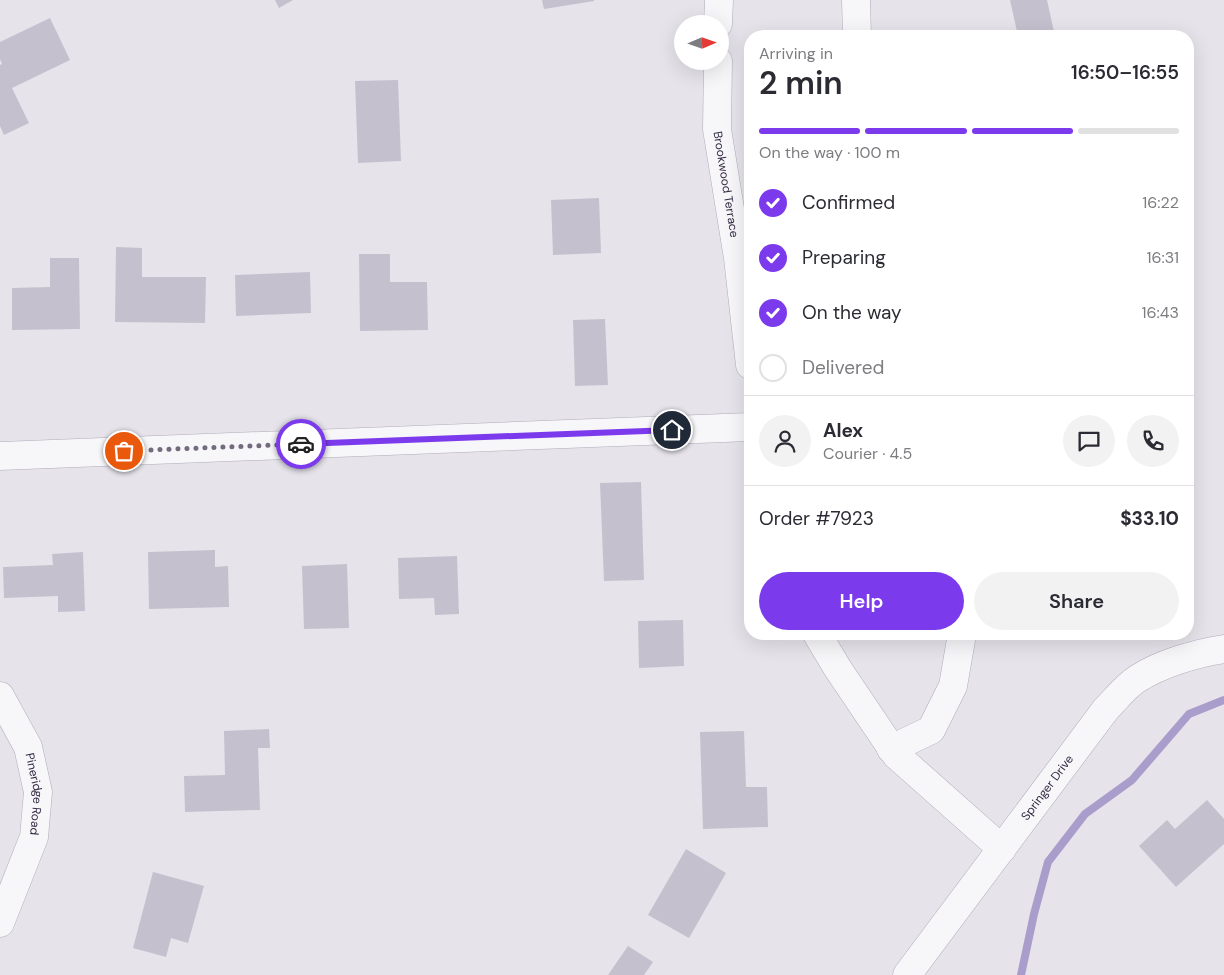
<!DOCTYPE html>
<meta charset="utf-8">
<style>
:root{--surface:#fff;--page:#f2f2f3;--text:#2b2b33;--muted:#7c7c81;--line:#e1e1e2;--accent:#7c3aed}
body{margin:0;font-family:"DM Sans",sans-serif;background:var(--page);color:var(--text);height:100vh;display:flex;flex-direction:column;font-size:19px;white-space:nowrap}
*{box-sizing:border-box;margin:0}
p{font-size:16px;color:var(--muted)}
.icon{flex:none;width:28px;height:28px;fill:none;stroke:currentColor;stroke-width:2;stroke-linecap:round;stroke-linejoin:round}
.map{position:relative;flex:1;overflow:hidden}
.drawer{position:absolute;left:744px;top:30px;width:450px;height:610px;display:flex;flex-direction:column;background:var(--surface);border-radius:20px;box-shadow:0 5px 20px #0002}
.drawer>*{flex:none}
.needle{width:32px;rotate:88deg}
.buttons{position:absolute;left:674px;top:15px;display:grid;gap:10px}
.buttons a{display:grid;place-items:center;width:55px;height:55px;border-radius:50%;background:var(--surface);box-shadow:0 5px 20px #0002;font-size:25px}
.pin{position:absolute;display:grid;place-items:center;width:42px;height:42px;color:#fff;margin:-21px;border:2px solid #fff;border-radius:50%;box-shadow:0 1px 5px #0007}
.courier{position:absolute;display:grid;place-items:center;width:50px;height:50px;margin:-25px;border:4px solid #7c3aed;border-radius:50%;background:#fff;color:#222;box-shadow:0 1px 6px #0007}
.head em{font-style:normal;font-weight:600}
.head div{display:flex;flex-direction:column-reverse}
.head{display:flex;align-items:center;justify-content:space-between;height:85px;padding:0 15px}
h1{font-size:32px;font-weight:600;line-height:38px}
.bar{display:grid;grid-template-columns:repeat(4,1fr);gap:8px 5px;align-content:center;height:60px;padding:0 15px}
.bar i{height:6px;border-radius:4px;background:var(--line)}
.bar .current{background:var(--accent)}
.bar p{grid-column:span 4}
.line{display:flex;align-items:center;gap:12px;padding:0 15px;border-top:1px solid var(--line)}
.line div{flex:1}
.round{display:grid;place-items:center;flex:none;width:52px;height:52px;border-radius:26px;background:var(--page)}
ol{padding:0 15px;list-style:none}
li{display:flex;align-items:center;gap:15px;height:55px}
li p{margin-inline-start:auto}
li .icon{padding:5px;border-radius:50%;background:var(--accent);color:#fff;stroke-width:4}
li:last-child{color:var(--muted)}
li i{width:28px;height:28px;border:2px solid var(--line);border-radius:50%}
.cta{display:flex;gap:10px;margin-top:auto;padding:10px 15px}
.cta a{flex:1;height:58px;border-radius:30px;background:var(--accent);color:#fff;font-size:20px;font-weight:600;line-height:58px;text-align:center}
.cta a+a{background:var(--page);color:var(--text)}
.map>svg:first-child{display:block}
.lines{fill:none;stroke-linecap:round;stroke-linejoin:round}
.stream{stroke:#a99ecb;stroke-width:8}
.building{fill:#c5c0ce}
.minor-casing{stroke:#b1acb9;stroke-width:29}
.minor{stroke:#f7f6f9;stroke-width:28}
.done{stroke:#726b7e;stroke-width:5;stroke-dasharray:0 9}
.route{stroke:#7c3aed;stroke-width:6}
.labels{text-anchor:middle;stroke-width:4;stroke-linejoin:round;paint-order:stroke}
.street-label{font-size:12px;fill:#342a43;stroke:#f4f3f8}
</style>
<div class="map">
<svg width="1224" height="975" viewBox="0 0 1224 975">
<rect width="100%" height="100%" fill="#e6e3eb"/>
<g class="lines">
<path class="stream" d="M1021 975 1034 914 1048 862 1085 814 1132 780 1189 714 1224 700"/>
</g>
<path class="building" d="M275 0H293L279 8Z
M542 0H594V1L544 9Z
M1010 0H1047L1055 36H1018Z
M50 18 70 60 12 88 29 123 4 135 0 126V65L2 64 0 59V42Z
M398 80 401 161 358 163 355 81Z
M599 198 601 253 553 255 551 200Z
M116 247 142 248V277H206L205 323 115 322Z
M359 254H390V282H427L428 330 360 331Z
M50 258H79L80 329 12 330V288L50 287Z
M310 272 311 313 236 316 235 275Z
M605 319 608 385 575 386 573 320Z
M641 482 644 580 604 581 600 483Z
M215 550V567L228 566 229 607 149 609 148 552Z
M83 552 85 611 58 612V596L4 598 3 567 53 565 52 554Z
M457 556 459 614 435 615 434 598 399 599 398 558Z
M347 564 349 628 304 629 302 566Z
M683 620 684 666 639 668 638 621Z
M269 729 270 748H258L260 810 185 812 184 776 225 775 224 731Z
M744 731 746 787H767L768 827 703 829 700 732Z
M1207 800 1224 819V844L1176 887 1139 846 1167 820 1175 829Z
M686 849 726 873 689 938 648 915Z
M153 872 204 886 188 943 171 938 166 957 133 948Z
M628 946 653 962 644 975H608Z"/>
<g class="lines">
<defs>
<g id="minor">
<path d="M856 0 857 36"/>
<path d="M718 24 719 0"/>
<path id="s1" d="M718 61 717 129 738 258 750 365"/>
<path d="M0 456 750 427"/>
<path d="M817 634 838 669 896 755 1002 849"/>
<path id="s2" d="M0 696 28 747 38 792 34 837 0 923"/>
<path d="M891 749 931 730 953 686 962 634"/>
<path id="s3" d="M907 975 1106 709C1116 699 1126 686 1137 679 1160 664 1196 653 1224 649"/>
</g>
</defs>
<use href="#minor" class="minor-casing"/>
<use href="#minor" class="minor"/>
</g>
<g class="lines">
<path class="done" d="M124 451 301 444"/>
<path class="route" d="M301 444 672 430"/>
</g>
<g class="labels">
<g class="street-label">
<text dy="4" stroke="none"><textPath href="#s1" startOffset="124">Brookwood Terrace</textPath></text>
<text dy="4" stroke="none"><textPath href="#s3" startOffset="234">Springer Drive</textPath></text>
<text dy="4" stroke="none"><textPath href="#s2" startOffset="106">Pineridge Road</textPath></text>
</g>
</g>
</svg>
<div class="buttons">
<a><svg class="needle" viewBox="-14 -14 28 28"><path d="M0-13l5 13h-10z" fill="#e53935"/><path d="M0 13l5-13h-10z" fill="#7c7c81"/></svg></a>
</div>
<div class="pin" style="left:124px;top:451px;background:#ea580c"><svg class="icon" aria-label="bag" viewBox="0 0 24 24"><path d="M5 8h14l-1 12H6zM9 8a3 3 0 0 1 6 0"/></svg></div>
<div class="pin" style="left:672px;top:430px;background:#1f2937"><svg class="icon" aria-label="home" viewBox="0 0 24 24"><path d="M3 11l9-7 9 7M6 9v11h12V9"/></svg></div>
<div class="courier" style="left:301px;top:444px"><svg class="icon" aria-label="car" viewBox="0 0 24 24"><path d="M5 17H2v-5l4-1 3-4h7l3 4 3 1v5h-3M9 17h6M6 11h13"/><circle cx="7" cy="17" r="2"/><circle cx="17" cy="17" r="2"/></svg></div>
<section class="drawer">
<div class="head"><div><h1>2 min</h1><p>Arriving in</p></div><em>16:50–16:55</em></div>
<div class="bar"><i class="current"></i><i class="current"></i><i class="current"></i><i></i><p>On the way · 100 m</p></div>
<ol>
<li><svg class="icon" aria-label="check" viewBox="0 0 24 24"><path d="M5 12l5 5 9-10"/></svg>Confirmed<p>16:22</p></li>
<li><svg class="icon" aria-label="check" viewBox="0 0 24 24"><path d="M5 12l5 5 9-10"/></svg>Preparing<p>16:31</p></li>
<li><svg class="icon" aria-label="check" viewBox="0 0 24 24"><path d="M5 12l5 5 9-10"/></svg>On the way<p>16:43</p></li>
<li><i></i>Delivered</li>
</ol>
<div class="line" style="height:90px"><a class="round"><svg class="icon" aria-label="person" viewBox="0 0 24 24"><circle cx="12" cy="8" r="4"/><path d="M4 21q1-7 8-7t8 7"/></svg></a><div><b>Alex</b><p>Courier · 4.5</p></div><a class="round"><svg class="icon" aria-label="chat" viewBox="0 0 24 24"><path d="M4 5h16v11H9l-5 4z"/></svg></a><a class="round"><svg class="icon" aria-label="phone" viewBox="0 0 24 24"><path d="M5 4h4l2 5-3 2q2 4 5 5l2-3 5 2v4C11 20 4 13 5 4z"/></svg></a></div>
<div class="line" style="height:65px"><div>Order #7923</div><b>$33.10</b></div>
<div class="cta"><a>Help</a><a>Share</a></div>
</section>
</div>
